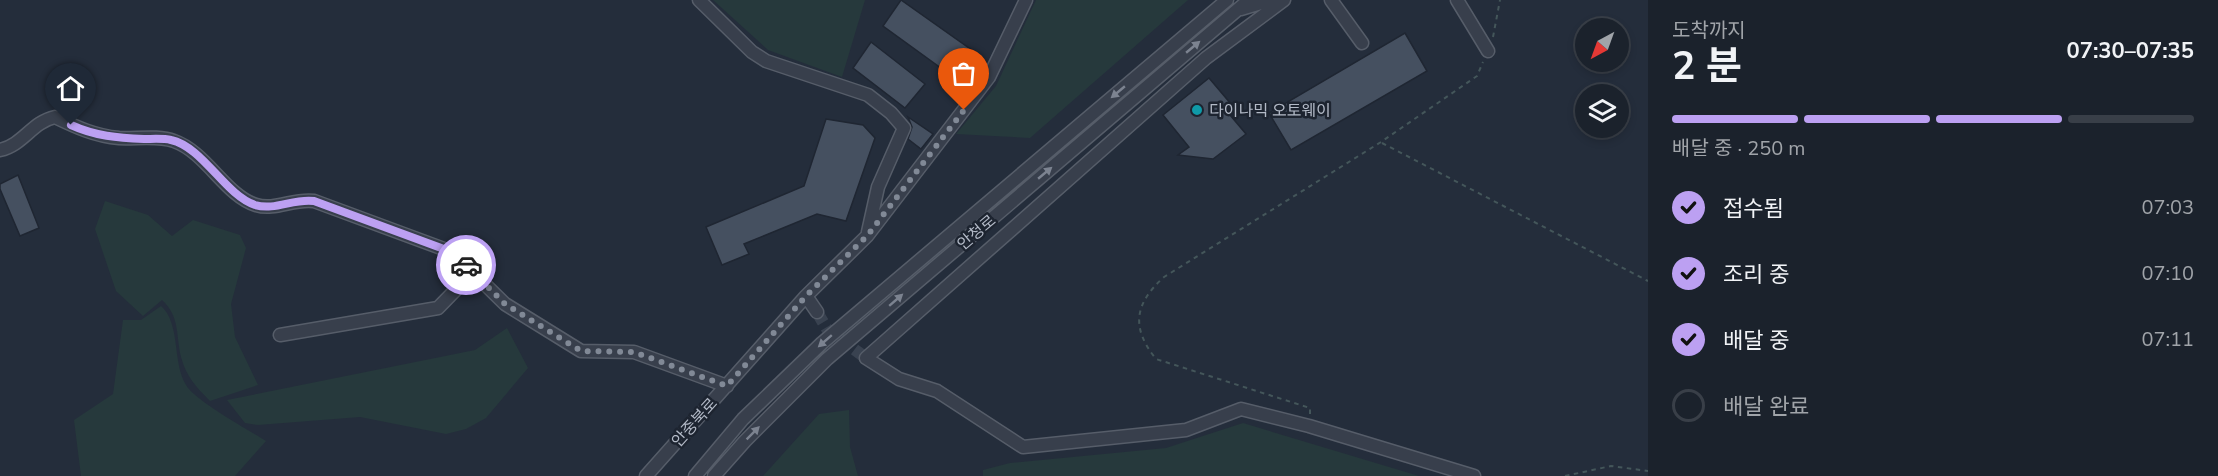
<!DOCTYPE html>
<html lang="ko">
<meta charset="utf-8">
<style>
:root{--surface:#1b222c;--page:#282f38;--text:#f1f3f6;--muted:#a0a4a9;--line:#393f48;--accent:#bca0f2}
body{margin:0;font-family:"Nunito Sans","Noto Sans KR",sans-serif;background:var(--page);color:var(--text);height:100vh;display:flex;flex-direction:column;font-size:22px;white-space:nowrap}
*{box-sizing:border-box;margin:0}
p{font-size:20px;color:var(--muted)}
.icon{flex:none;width:33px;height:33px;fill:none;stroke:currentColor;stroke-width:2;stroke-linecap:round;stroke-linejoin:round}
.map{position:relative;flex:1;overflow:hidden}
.sheet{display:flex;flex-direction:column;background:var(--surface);width:570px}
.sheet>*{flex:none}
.needle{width:39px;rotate:221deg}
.tools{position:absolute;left:1575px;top:18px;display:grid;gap:12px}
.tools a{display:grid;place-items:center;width:54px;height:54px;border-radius:50%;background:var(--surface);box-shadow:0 3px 9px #0003,0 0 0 2px var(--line);font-size:30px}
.pin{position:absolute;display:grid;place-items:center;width:51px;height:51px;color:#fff;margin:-62px -26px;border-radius:50% 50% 50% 0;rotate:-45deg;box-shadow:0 0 6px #0007}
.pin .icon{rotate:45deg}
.courier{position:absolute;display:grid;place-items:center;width:60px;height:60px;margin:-30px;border:4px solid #bca0f2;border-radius:50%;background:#fff;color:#222;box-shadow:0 2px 8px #0007}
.overview em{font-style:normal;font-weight:700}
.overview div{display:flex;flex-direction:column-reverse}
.overview{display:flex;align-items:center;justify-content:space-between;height:102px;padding:0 24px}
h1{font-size:39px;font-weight:700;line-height:45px}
.bar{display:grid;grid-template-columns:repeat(4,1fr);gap:9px 6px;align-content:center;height:72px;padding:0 24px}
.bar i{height:8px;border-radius:4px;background:var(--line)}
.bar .current{background:var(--accent)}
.bar p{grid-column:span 4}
ol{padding:0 24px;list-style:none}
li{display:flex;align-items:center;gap:18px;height:66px}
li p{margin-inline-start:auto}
li .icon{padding:6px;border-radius:50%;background:var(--accent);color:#111;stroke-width:4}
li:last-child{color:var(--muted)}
li i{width:33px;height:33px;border:3px solid var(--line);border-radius:50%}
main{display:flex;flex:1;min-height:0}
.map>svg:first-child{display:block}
.green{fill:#26393c}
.building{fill:#455060;stroke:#1f2632;stroke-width:1.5}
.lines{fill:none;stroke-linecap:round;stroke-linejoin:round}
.minor-tunnel{stroke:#394250;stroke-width:12;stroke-dasharray:12 6;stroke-linecap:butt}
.minor-casing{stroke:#565d69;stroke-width:15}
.path{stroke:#44565a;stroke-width:2;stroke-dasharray:4.5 4.5;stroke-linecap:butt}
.minor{stroke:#383f4c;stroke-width:12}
.oneway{fill:#7c8390}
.done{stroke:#818996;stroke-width:6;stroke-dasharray:0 10.8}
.route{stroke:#bca0f2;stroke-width:8}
.culture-dot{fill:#0f9aa8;stroke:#1d2430;stroke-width:2}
.labels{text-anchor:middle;stroke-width:5;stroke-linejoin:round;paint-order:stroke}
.poi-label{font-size:16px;fill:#b3bac7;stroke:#1d2430;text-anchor:start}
.street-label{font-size:16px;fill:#b3bac7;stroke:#1d2430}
</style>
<main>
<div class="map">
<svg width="1648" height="476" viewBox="0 0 1648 476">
<rect width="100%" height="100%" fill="#242d3b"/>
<path class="green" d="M713 0H865L842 77 768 50Z
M1036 0H1188L1030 138 956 134 996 86Z
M105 201 148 215 172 236 193 220 240 235 246 248 231 304 235 337 258 385 210 401C196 387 186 376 181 357 176 336 180 316 162 300L143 316 116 291 95 229Z
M161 306C181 324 172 362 186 385 194 400 250 431 266 441L235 476H81L74 420 113 394 123 320H141Z
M507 328 528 368 486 418 466 429 446 434 360 417 258 425 245 423 227 400 475 350Z
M849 410 850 447 858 476H763L819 414Z
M1243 423 1419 476H983V470L1010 463 1166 448Z"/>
<path class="building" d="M901 0 983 58 963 84 883 26Z
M1405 33 1427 71 1291 150 1269 113Z
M871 42 925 84 905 108 853 68Z
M1209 78 1231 104 1225 109 1246 134 1213 159 1178 155 1189 147 1163 115Z
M908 117 933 134 921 149 908 139 912 127Z
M826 119 863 125 875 138 846 221 817 214 744 244 749 254 722 265 706 227 804 186Z
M18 175 39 228 20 236 0 189V184Z"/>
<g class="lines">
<path class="minor-tunnel" d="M817 312 827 329 866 358"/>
<defs>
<path id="minor" d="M699 0 752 52 766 61 868 95 891 113 904 128 878 187 868 232
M1284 0 1206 58 866 358 899 379 937 391 1023 447 1186 430 1241 409 1309 426 1474 476
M1331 0 1362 43
M1457 0 1488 51
M1241 9 1271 0
M0 150C23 145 32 122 55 117 76 127 95 136 119 138 136 139 158 135 174 141 206 152 226 196 256 205 275 211 294 198 314 201L452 252 505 304 581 351 634 352 727 386
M806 296 817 312
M280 335 438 308 473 272
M646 476 806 296 867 236 989 77 1026 0
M695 476 743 419 822 343 1227 0
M714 476 745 441 827 359 1249 0"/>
</defs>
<use href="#minor" class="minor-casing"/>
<path class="path" d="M1493 37 1500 0
M1382 143 1648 281
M1310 414V408L1156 359C1131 328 1134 304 1164 277L1381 142 1477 76 1483 62
M1565 476 1611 466 1648 471"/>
<use href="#minor" class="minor"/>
</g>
<defs><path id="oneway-solid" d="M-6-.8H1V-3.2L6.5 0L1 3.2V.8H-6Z" transform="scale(1.5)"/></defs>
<g class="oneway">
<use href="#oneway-solid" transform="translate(1193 47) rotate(-40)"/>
<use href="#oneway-solid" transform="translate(1118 92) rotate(140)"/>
<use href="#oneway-solid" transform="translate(1045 173) rotate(-40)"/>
<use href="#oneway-solid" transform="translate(896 300) rotate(-41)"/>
<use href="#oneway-solid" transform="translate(825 341) rotate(139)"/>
<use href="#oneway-solid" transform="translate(753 433) rotate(-45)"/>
</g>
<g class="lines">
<path class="done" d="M466 265 505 304 581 351 634 352 727 386 806 296 867 236 964 110"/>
<path class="route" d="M71 125C95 136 118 138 144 139 152 139 163 138 171 140 203 147 225 195 255 205 275 211 294 198 314 201L452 252 466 265"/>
</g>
<circle class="culture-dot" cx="1197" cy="110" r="6"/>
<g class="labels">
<g class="poi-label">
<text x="1209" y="116">다이나믹 오토웨이</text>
</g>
<g class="street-label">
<text transform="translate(976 232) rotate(-40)" y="6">안청로</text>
<text transform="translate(694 422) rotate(-48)" y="6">안중북로</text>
</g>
</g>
</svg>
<div class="tools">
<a><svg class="needle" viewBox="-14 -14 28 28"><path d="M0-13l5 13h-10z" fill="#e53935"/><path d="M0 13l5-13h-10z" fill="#a0a4a9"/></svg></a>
<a><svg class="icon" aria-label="layers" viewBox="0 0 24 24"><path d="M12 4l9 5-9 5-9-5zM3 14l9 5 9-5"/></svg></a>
</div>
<div class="pin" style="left:964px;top:110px;background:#ea580c"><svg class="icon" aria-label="bag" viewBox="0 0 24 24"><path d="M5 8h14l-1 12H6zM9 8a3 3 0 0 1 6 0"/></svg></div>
<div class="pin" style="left:71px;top:125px;background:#1f2937"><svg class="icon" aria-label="home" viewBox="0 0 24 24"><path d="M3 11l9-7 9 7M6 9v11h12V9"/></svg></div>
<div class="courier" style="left:466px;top:265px"><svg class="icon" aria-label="car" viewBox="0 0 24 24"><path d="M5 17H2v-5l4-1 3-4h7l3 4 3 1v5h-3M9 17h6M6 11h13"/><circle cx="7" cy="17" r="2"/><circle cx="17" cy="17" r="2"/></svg></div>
</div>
<section class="sheet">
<div class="overview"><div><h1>2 분</h1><p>도착까지</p></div><em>07:30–07:35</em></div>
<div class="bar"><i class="current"></i><i class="current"></i><i class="current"></i><i></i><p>배달 중 · 250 m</p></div>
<ol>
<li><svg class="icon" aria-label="check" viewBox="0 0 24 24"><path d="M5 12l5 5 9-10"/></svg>접수됨<p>07:03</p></li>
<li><svg class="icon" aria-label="check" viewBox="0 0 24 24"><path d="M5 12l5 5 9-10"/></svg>조리 중<p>07:10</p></li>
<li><svg class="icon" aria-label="check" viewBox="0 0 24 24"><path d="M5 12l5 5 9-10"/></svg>배달 중<p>07:11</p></li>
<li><i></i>배달 완료</li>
</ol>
</section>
</main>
